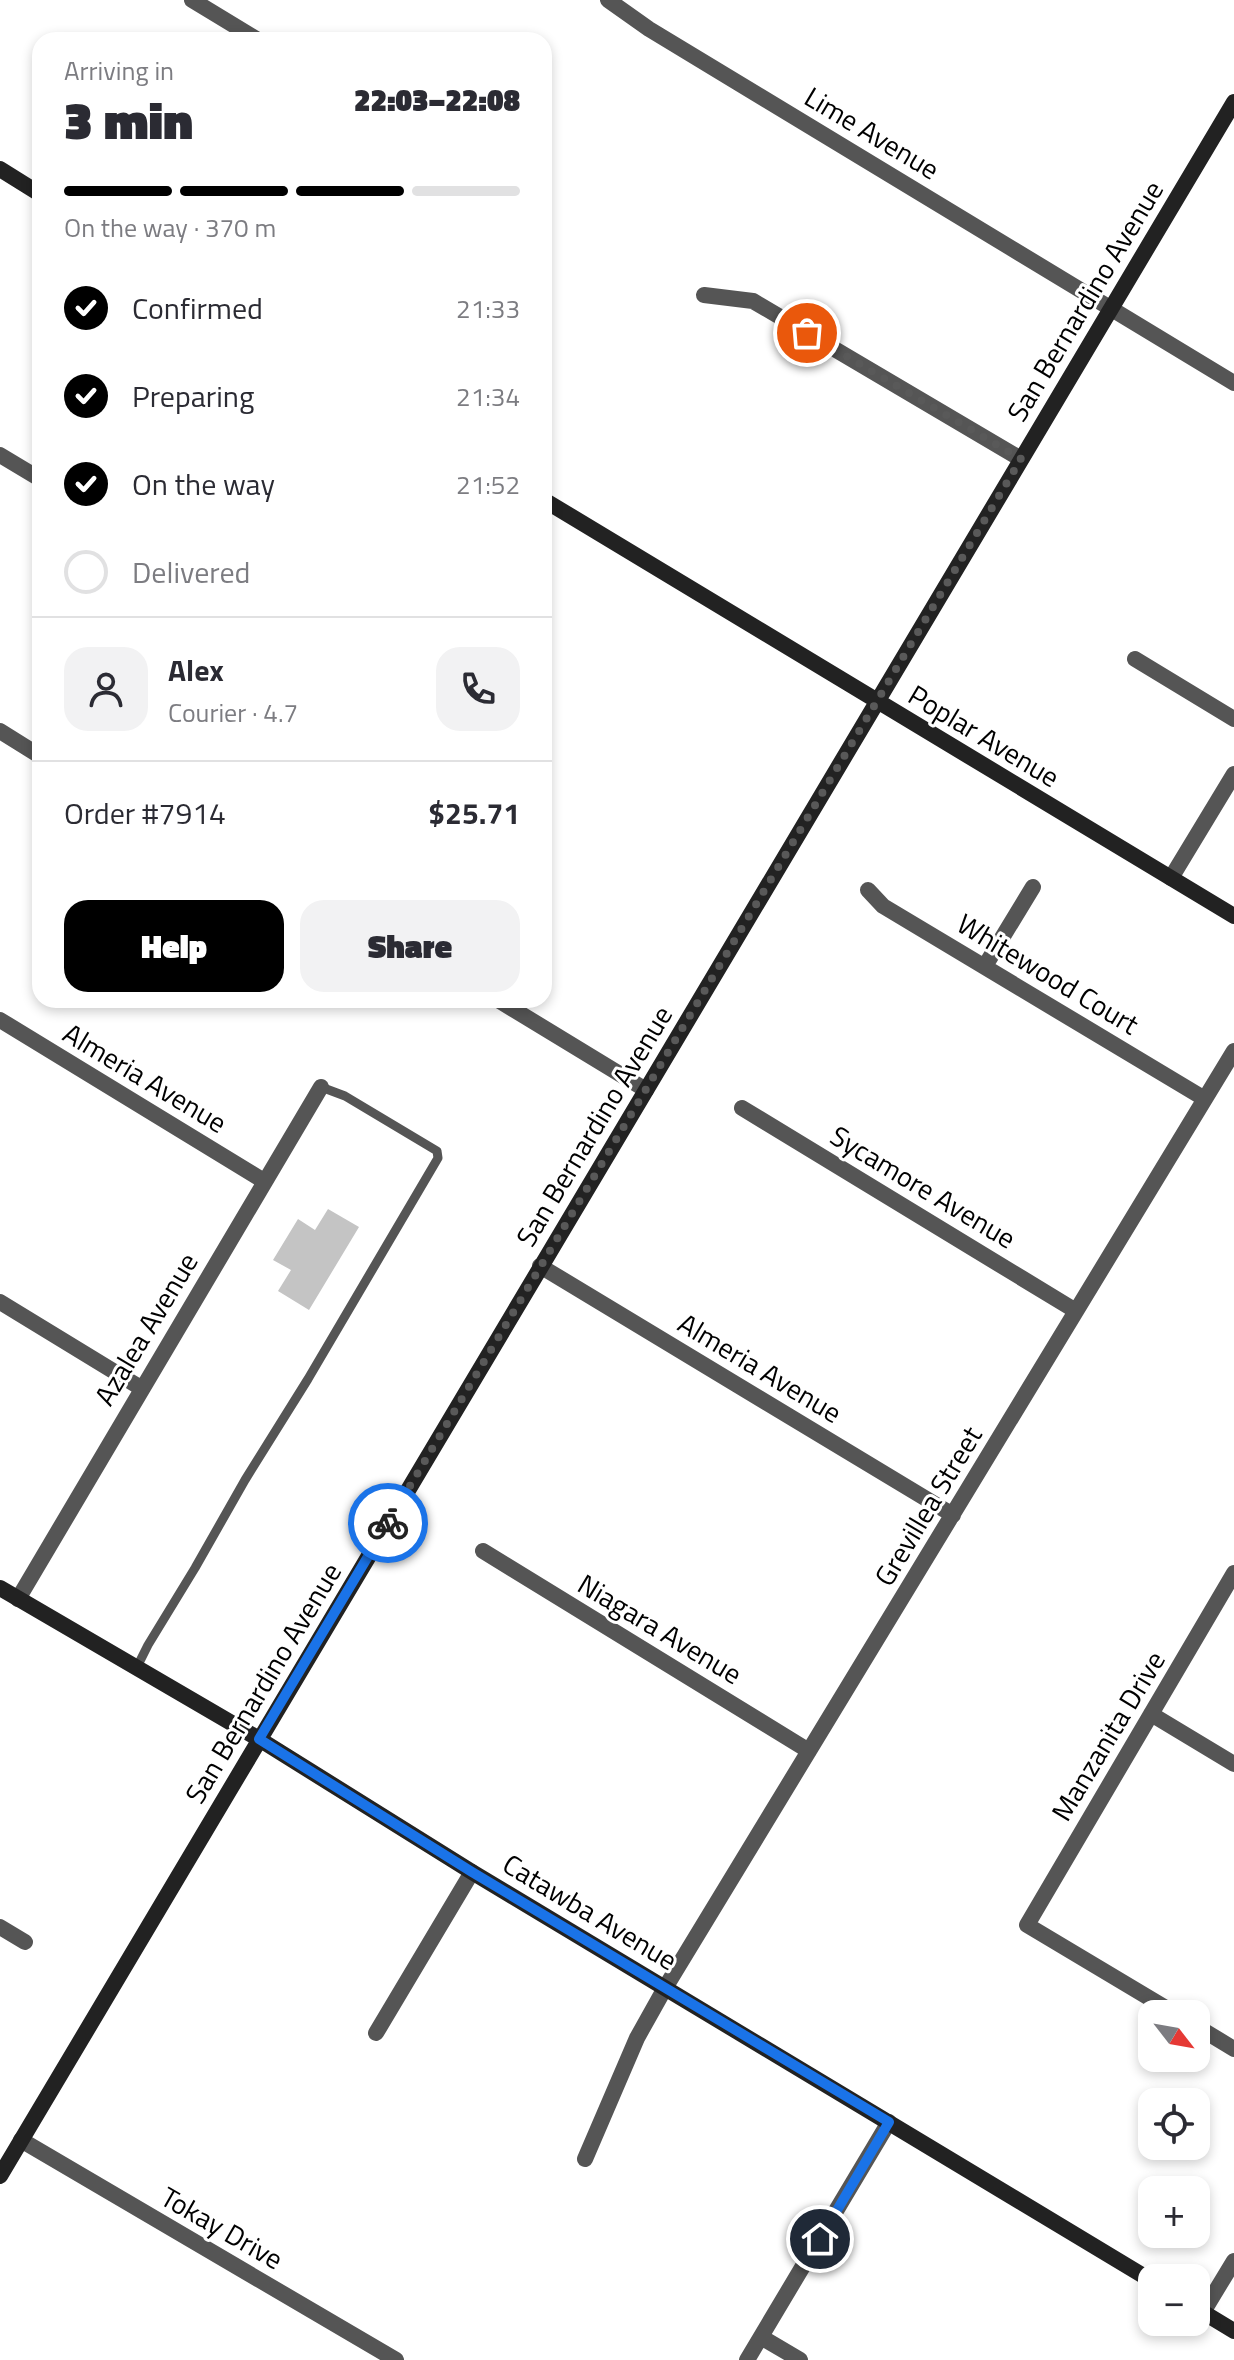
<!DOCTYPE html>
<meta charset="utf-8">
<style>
:root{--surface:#fff;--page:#f2f2f3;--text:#2b2b33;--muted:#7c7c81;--line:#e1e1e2;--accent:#000}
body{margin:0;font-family:"Titillium Web",sans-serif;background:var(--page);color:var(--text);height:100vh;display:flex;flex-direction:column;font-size:30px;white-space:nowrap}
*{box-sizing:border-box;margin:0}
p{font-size:26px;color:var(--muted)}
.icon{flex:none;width:44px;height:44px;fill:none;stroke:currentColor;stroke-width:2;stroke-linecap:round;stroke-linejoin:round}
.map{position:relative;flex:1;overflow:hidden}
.panel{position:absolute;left:32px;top:32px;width:520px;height:976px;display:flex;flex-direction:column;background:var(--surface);border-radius:24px;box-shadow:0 4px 12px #0003}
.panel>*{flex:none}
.needle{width:52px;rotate:121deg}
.fabs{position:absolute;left:1138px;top:2000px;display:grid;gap:16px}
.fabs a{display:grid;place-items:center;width:72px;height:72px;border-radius:16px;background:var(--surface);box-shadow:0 4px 12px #0003;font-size:40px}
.pin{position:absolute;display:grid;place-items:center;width:68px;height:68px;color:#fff;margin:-34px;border:4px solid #fff;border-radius:50%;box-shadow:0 2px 8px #0007}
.courier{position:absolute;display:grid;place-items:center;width:80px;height:80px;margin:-40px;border:6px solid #1a73e8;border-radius:50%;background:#fff;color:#222;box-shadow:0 2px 10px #0007}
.overview em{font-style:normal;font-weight:800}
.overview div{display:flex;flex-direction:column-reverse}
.overview{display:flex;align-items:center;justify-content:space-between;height:136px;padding:0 32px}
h1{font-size:52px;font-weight:800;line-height:60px}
.bar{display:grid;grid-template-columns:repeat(4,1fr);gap:12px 8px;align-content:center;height:96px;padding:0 32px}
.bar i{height:10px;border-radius:6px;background:var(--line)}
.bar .on{background:var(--accent)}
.bar p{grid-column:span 4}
.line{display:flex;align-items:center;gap:20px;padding:0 32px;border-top:2px solid var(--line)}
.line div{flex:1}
.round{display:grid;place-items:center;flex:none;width:84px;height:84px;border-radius:24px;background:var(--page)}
ol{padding:0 32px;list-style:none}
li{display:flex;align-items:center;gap:24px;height:88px}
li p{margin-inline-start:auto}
li .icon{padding:8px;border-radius:50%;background:var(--accent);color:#fff;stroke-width:4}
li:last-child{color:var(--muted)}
li i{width:44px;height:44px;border:4px solid var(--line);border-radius:50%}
.button{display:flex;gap:16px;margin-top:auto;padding:16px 32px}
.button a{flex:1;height:92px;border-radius:24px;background:var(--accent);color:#fff;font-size:32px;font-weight:800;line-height:92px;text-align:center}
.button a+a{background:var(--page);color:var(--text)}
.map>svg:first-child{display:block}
.building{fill:#c4c4c4}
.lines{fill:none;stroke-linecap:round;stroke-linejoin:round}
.lane{stroke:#555;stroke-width:9}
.street{stroke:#555;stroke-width:16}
.secondary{stroke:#222;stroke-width:16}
.done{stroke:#595959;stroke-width:8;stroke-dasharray:0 14.4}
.route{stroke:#1a73e8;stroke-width:10}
.labels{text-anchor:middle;stroke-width:6;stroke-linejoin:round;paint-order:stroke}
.street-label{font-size:28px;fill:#000;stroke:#fff}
</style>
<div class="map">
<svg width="1234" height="2360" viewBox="0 0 1234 2360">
<rect width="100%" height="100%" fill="#fff"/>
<path class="building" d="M328 1209 359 1227 309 1310 278 1291 291 1270 273 1260 298 1219 315 1230Z"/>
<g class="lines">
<path class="lane" d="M136 1669 148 1645 195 1568 245 1480 308 1379 438 1158 437 1151 345 1096 321 1087"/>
<path class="street" d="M192 0 258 40
M608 0 649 29 1234 383
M704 295 753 301 1021 459
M0 455 40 479
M1135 659 1234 719
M0 731 40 756
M1171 878 1234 774
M868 890 883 906 1205 1099
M985 966 1033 887
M498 1000 646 1090
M0 1020 264 1181
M742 1108 1076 1311
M540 1266 953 1515
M0 1302 141 1388
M483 1551 809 1751
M18 1599 321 1087
M1151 1714 1234 1764
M0 1927 25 1942
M1176 2014 1027 1925 1234 1573
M1196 2026 1234 2049
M376 2033 472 1872
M21 2140 396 2360
M585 2159 637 2038 665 1988 1234 1051
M1203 2312 1234 2261
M761 2337 800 2360
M747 2360 889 2122"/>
<path class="secondary" d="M0 169 40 194
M544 500 1234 916
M0 1588 259 1739 472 1872 1152 2281
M0 2176 1234 102
M1196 2308 1234 2331"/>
</g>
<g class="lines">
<path class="done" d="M388 1523 1021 459 807 333"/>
<path class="route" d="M388 1523 259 1739 472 1872 889 2122 820 2239"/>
</g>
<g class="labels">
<g class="street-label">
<text transform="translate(872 133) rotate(31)" y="10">Lime Avenue</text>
<text transform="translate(1085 301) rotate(-59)" y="10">San Bernardino Avenue</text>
<text transform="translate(984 736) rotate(31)" y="10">Poplar Avenue</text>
<text transform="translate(1048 974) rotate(31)" y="10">Whitewood Court</text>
<text transform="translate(145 1078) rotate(31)" y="10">Almeria Avenue</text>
<text transform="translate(594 1126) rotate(-59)" y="10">San Bernardino Avenue</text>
<text transform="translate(923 1187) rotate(31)" y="10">Sycamore Avenue</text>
<text transform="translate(146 1329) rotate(-59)" y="10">Azalea Avenue</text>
<text transform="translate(760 1368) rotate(31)" y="10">Almeria Avenue</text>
<text transform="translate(928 1506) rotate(-59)" y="10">Grevillea Street</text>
<text transform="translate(660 1629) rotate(31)" y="10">Niagara Avenue</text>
<text transform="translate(263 1683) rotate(-59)" y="10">San Bernardino Avenue</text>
<text transform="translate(1108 1736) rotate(-59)" y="10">Manzanita Drive</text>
<text transform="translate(590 1912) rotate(31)" y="10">Catawba Avenue</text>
<text transform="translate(222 2228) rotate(30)" y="10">Tokay Drive</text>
</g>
</g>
</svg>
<div class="fabs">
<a><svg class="needle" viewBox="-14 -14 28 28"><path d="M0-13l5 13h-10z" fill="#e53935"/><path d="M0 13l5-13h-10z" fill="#7c7c81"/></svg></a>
<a><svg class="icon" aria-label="locate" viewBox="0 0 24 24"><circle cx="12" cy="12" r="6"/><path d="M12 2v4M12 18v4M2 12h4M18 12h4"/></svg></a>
<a>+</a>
<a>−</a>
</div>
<div class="pin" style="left:807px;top:333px;background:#ea580c"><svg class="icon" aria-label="bag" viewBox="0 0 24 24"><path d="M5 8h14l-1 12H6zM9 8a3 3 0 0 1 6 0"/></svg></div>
<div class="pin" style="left:820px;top:2239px;background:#1f2937"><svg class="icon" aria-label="home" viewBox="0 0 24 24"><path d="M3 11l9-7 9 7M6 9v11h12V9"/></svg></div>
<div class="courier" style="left:388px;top:1523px"><svg class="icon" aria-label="bike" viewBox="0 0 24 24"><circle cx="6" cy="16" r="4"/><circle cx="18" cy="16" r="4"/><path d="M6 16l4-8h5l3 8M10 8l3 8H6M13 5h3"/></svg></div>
<section class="panel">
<div class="overview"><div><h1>3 min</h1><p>Arriving in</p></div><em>22:03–22:08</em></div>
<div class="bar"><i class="on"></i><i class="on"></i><i class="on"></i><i></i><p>On the way · 370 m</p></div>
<ol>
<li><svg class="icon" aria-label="check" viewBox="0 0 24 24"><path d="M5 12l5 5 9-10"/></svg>Confirmed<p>21:33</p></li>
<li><svg class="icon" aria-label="check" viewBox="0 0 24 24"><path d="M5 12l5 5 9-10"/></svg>Preparing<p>21:34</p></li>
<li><svg class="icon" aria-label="check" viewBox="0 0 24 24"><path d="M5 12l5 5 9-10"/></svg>On the way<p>21:52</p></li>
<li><i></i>Delivered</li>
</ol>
<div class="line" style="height:144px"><a class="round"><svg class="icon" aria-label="person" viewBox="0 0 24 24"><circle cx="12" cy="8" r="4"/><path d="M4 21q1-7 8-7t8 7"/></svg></a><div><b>Alex</b><p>Courier · 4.7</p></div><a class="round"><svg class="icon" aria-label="phone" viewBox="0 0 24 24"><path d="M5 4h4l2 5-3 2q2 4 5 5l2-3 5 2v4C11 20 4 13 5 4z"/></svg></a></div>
<div class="line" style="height:104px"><div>Order #7914</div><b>$25.71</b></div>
<div class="button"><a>Help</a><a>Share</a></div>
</section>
</div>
